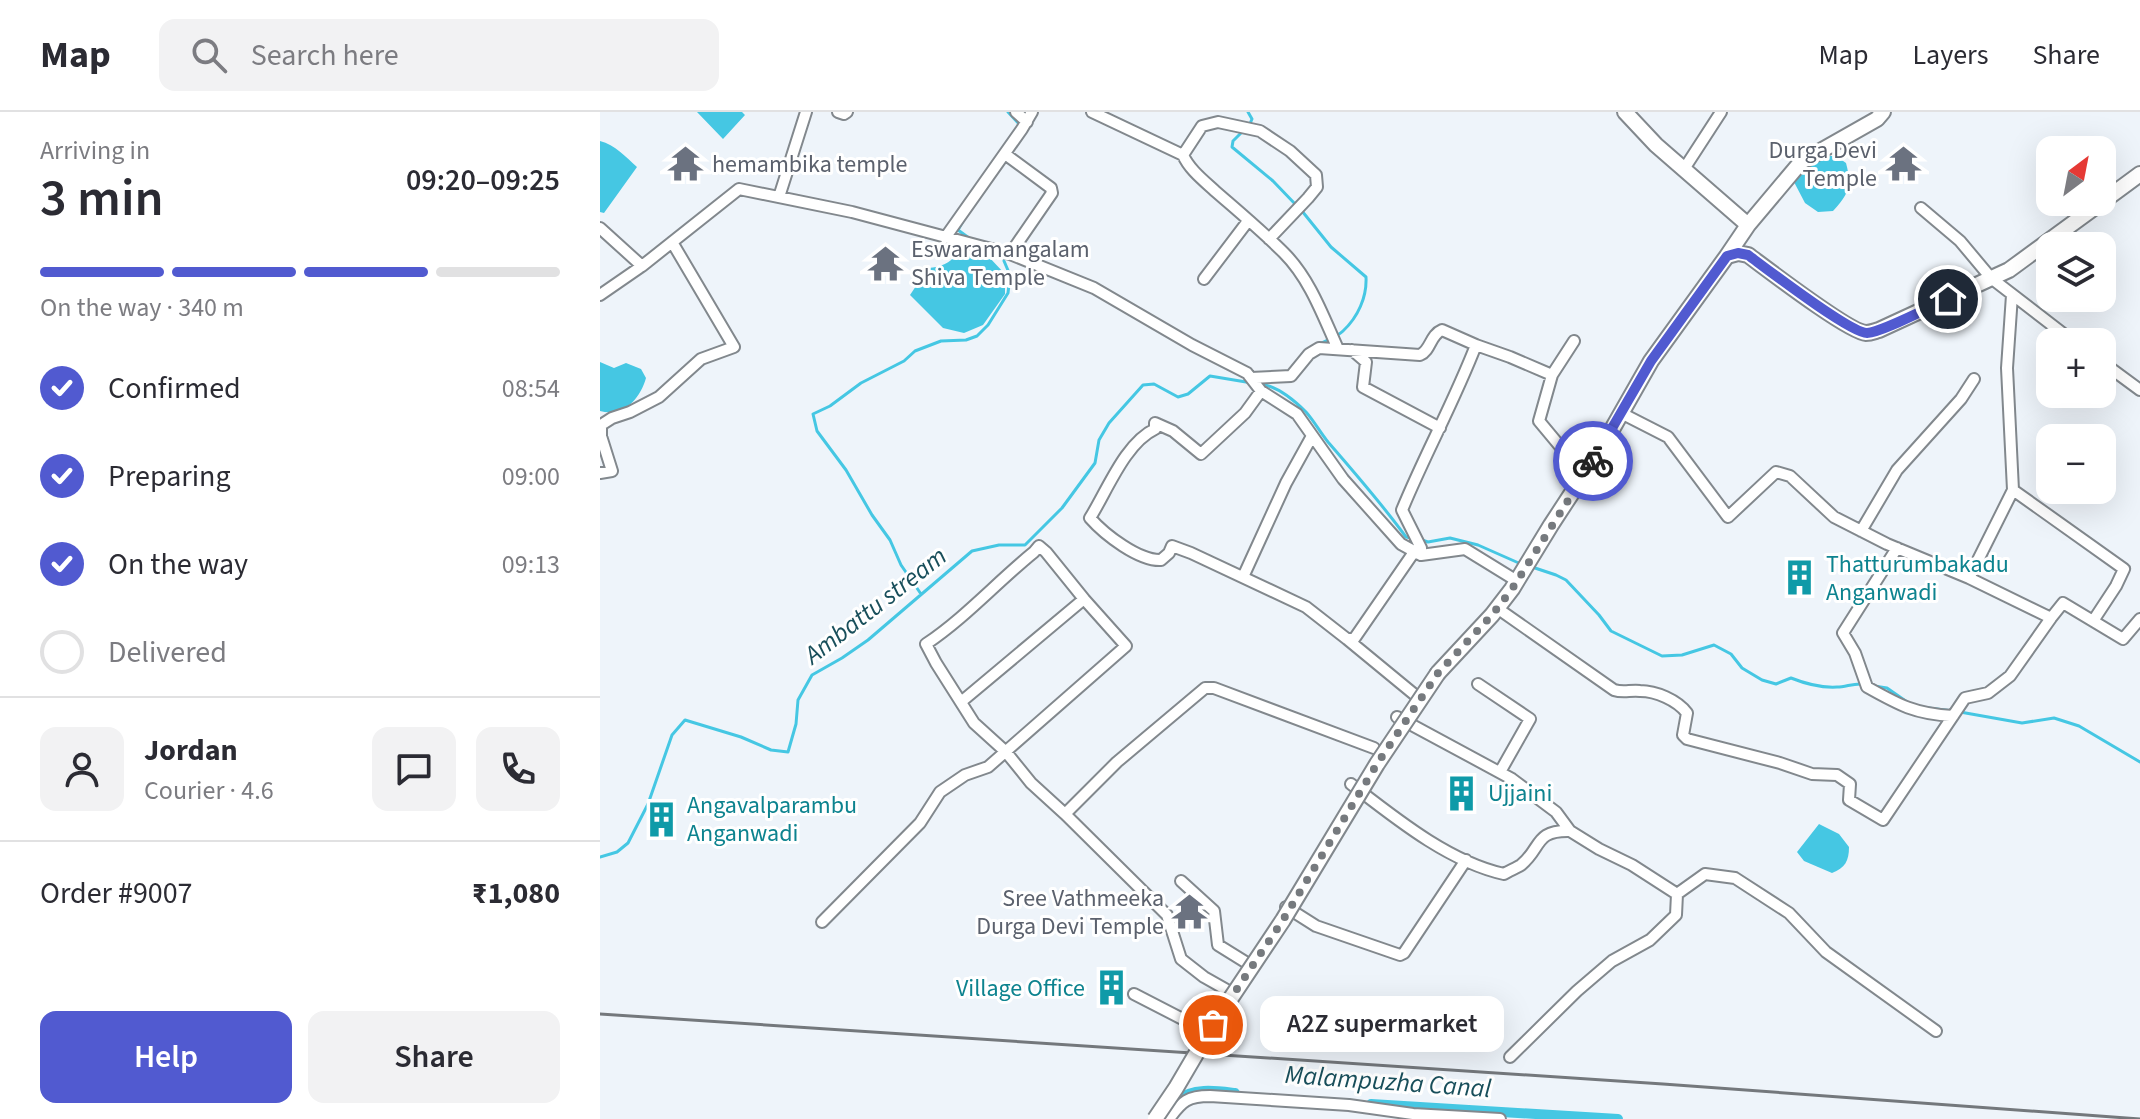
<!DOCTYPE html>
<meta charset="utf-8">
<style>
:root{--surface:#fff;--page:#f2f2f3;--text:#2b2b33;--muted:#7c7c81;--line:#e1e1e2;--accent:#515ad0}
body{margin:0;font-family:"Source Sans 3",sans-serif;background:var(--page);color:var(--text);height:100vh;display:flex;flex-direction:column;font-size:30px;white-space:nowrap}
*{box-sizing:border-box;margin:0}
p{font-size:26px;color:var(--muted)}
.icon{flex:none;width:44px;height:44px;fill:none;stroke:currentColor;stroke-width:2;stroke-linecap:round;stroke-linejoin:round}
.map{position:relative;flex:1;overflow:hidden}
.details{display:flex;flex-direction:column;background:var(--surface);width:600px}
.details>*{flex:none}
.needle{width:52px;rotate:32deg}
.buttons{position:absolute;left:1436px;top:24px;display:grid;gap:16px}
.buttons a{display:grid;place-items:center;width:80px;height:80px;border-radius:16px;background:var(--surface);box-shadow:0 8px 32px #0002;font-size:40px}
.pin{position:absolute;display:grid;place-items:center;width:68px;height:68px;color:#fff;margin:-34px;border:4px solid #fff;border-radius:50%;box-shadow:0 2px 8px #0007}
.courier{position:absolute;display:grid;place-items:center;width:80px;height:80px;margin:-40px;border:6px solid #515ad0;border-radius:50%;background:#fff;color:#222;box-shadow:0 2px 10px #0007}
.bubble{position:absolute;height:56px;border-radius:16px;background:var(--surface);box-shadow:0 8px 32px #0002;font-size:26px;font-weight:600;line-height:56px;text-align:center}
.summary em{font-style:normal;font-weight:600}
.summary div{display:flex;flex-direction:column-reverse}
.summary{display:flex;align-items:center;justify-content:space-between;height:136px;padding:0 40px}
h1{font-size:52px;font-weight:600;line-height:60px}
.bar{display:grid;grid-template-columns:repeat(4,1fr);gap:12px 8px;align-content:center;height:96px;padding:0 40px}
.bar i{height:10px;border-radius:6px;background:var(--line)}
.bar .current{background:var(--accent)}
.bar p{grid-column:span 4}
.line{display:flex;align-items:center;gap:20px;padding:0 40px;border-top:2px solid var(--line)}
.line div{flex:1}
.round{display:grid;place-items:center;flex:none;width:84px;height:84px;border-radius:16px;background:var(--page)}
ol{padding:0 40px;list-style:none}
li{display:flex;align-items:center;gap:24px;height:88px}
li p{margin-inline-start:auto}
li .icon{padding:8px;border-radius:50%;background:var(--accent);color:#fff;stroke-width:4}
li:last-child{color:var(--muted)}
li i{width:44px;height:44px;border:4px solid var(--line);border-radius:50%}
.primary-button{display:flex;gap:16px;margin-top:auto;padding:16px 40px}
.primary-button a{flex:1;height:92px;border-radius:16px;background:var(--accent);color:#fff;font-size:32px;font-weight:600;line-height:92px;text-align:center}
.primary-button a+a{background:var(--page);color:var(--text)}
header{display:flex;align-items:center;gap:48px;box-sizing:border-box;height:112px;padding:0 40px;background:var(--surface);border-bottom:2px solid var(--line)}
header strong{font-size:38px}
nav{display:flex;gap:44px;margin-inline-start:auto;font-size:28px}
.search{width:560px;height:72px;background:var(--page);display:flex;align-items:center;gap:20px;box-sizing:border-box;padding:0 28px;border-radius:16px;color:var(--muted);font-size:30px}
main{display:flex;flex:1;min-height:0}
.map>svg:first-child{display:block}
.water{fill:#45c7e3}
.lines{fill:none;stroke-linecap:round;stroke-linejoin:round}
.stream{stroke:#45c7e3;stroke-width:3}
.canal{stroke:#45c7e3;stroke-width:10}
.street-casing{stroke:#82888d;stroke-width:14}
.secondary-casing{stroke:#82888d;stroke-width:18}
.street{stroke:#fff;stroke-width:10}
.secondary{stroke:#fff;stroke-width:14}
.rail{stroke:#74787c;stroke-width:3}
.secondary-bridge-casing{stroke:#82888d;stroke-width:18;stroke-linecap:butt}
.secondary-bridge{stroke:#fff;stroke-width:14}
.done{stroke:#767a7e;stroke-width:8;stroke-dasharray:0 14.4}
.route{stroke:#515ad0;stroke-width:10}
.labels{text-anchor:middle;stroke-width:6;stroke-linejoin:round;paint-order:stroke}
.worship-label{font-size:24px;fill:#5b616d;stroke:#fff;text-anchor:end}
.culture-label{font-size:24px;fill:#0d838f;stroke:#fff;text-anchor:start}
.water-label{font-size:26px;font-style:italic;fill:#194f5b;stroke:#fff}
</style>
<header>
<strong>Map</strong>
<div class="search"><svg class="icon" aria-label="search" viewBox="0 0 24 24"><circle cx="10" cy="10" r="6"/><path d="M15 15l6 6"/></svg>Search here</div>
<nav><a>Map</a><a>Layers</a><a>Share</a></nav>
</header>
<main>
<section class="details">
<div class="summary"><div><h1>3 min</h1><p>Arriving in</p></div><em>09:20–09:25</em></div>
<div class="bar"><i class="current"></i><i class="current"></i><i class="current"></i><i></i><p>On the way · 340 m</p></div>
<ol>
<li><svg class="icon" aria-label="check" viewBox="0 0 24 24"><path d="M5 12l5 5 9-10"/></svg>Confirmed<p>08:54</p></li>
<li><svg class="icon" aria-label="check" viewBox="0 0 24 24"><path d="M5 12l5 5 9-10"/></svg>Preparing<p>09:00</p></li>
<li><svg class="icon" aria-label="check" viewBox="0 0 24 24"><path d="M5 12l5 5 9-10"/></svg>On the way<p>09:13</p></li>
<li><i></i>Delivered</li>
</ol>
<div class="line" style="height:144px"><a class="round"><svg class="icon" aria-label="person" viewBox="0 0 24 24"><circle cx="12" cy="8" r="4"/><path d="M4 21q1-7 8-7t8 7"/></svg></a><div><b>Jordan</b><p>Courier · 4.6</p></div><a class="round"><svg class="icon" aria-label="chat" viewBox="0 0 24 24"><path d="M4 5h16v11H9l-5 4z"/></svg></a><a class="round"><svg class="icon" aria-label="phone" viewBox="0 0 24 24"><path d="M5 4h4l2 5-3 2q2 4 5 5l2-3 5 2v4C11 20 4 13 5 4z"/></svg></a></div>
<div class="line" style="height:104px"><div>Order #9007</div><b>₹1,080</b></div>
<div class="primary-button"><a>Help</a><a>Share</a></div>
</section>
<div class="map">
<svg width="1540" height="1007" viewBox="0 0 1540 1007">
<rect width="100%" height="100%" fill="#eef4fa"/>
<path class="water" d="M97 0H142L145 3 123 27Z
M0 29C15 33 26 45 37 55L4 101 0 100Z
M1227 44H1236L1246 51C1252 74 1249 82 1233 99L1218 100 1205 91 1194 70C1204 56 1211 49 1227 44Z
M360 138 388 144 405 162V182L383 213 364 221 343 216 310 183 328 156C344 155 351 150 360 138Z
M0 250 14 256 26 251 41 257 46 266C40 287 24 305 0 299Z
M1219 712 1239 722 1249 735C1249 749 1245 756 1232 761L1204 749 1197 740Z"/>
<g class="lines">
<path class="stream" d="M408 0 420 13 418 15
M648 0 652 7 649 14
M643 19 633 29 632 35 673 69 697 94
M702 99 731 135 766 165C767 185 758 205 743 219 737 225 727 228 719 232
M363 109 358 118 369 126
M659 272C676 273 694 288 706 300 714 309 720 320 728 330 755 361 782 392 806 425L811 426
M822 428 828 430 850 426 878 433 921 452
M932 455 956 463 966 468 999 503 1011 519 1062 544 1082 543 1114 533 1131 542 1142 556 1162 568 1176 572 1191 566C1206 572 1220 576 1237 575 1246 575 1253 571 1263 572
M321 482 301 453 290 428 272 403 246 358 217 319 213 302 230 294 261 271 304 249 315 239 341 229 366 228 377 224 388 213 408 181 410 163 404 149
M1274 574 1287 576 1310 592
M1328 596 1353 599
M1360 600 1422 611 1454 606 1479 614 1540 650
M0 745 17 740 28 731 48 692 72 623 85 608 141 625 171 638 188 640 196 612 198 588 212 563 242 546 268 528 372 439 399 433H425L462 396 495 351 499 328 509 311 543 273 554 272 578 285 588 282 610 264 652 271"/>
<path class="canal" d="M771 992 1018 1007
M571 999C574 995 575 991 578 988 593 975 618 979 635 981"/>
<defs>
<path id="street" d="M238 0 244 2 247 0
M416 0 427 10
M492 0 583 43
M405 42 451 76 452 81 410 142
M1084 57 1121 0
M179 85 206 0
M1321 96 1360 129 1391 166 1474 230
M0 116 42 154 139 77 252 100 410 142 494 176 592 233 647 261 661 279 697 302 743 367 801 432 821 443 865 437 917 469
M345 126 422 17 432 0
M669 127 708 86 717 75 716 63 690 39 660 19 618 10 602 14 583 43C589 57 603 68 615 79 638 99 662 119 684 141 710 167 723 204 738 237
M604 167 648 109
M0 183 42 154
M752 238 766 250 763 275 840 316
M1502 250 1540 278
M952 263 974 229
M651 266 691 264 709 242 719 236 820 243C831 238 830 223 842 218L876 233
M661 279 645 301 601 342 573 319 555 311V317C525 331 507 379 490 406 505 423 539 449 561 448L569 441 572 434 591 441 706 495 747 527H754L814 440
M1021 301 1068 325 1128 405 1176 360 1190 364 1234 405 1287 432 1369 466 1413 378 1407 256 1412 183
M0 361 12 359 1 324V313L12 306 30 300 59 285 101 247 134 235 72 130
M1413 378 1524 457 1516 474 1493 509
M1261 419 1297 358 1361 287 1374 267
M1297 436 1243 521 1255 541 1267 575C1299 593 1315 602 1353 604
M821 443V436L802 398C825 342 854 290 876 233L910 245 952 263 939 309 984 363
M643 465 686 371 712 324
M1369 466 1451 506 1463 491 1523 527 1540 507
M484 487 446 440 439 434 434 440C397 470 365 506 326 532L336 551 374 611 406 640 431 671 465 702 517 650 605 576H614L774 636
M897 496 1014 578C1023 581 1030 578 1040 579 1056 579 1077 588 1087 601L1083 623 1087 627 1180 651 1212 662 1237 663 1250 672 1249 688 1283 708 1365 586 1388 581 1410 564 1451 506
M747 527 815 583
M878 572 930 607 900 660
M797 605 912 667 956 700 970 719 999 737 1032 753 1077 782 1105 762 1135 766 1189 801 1226 840 1336 919
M751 672C795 706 849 750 904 762 909 759 916 756 921 753 942 736 934 718 970 719
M465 702 567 803 581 847 604 865 627 878
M581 769 614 799 618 833 647 851
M686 795 716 814 800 843 804 841 866 748
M222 810 320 711 340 680 365 663 388 655 526 534 484 487 361 590
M534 882 600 916
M910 945 977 879 1012 849 1050 828 1076 803 1077 782
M569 1007C582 989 588 984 610 984L749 993 813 1002 900 1007"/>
<path id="secondary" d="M1025 0 1056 33 1148 113
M1502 90 1540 62
M1127 144 1148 113 1201 50 1277 7 1283 0
M838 561 892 503 912 477 951 413 1002 335 1051 249 1127 144 1138 141 1148 143C1167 157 1249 220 1266 221 1271 221 1275 219 1279 218L1409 158 1502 90"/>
</defs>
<use href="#street" class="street-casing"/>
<use href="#secondary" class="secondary-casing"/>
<use href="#street" class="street"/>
<use href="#secondary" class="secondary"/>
<path class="rail" d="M0 902 1063 972 1540 1007"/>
<defs>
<path id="secondary-bridge" d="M555 1007 576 976 613 913 683 808 777 652 838 561"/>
</defs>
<use href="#secondary-bridge" class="secondary-bridge-casing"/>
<use href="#secondary-bridge" class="secondary-bridge"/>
</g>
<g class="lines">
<path class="done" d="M613 913 683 808 777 652 838 561 892 503 912 477 993 349"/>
<path class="route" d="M993 349 1051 249 1127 144 1138 141 1148 143C1167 157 1250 221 1267 221 1283 220 1331 194 1348 187"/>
</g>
<defs>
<symbol id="temple-bare" viewBox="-9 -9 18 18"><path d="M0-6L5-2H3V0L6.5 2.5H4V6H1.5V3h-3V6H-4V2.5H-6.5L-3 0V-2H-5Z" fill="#6b7280" stroke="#fff" stroke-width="2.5" paint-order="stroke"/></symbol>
<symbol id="building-bare" viewBox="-9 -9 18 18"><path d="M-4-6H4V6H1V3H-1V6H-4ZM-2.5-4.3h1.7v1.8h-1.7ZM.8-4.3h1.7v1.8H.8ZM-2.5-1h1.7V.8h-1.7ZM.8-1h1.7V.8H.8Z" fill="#0f9aa8" stroke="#fff" stroke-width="2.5" paint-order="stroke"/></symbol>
</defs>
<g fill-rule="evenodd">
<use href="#temple-bare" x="60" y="26" width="51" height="51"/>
<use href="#temple-bare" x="1278" y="26" width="51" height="51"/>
<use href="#temple-bare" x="260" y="126" width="51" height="51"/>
<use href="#building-bare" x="1174" y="440" width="51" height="51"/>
<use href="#building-bare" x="836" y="656" width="51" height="51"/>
<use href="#building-bare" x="36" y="682" width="51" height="51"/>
<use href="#temple-bare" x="564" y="774" width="51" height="51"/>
<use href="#building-bare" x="486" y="850" width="51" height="51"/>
</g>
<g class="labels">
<g class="worship-label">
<text x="1277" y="46">Durga Devi<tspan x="1277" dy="28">Temple</tspan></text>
<text x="112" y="60" text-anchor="start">hemambika temple</text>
<text x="311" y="145" text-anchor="start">Eswaramangalam<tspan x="311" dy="28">Shiva Temple</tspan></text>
<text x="564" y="794">Sree Vathmeeka<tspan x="564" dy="28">Durga Devi Temple</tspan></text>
</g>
<g class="culture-label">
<text x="1226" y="460">Thatturumbakadu<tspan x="1226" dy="28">Anganwadi</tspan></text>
<text x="888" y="689">Ujjaini</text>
<text x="87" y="701">Angavalparambu<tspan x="87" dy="28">Anganwadi</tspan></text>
<text x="485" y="884" text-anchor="end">Village Office</text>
</g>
<g class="water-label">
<text transform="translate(275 493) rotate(-38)" y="9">Ambattu stream</text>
<text transform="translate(788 969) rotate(4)" y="9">Malampuzha Canal</text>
</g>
</g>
</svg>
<div class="buttons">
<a><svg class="needle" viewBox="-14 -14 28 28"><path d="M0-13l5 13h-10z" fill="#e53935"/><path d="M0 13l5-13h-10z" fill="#7c7c81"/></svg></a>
<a><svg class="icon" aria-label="layers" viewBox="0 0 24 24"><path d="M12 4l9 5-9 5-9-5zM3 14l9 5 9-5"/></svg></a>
<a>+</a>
<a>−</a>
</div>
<div class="pin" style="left:613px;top:913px;background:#ea580c"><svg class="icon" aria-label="bag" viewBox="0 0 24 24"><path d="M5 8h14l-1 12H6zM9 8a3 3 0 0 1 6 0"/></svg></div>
<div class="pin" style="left:1348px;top:187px;background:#1f2937"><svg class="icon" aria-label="home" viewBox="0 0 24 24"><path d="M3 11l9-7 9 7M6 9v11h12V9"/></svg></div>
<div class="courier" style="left:993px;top:349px"><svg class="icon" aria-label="bike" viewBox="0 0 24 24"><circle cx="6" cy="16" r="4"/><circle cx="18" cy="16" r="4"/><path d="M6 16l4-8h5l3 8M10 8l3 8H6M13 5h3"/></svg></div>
<div class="bubble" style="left:660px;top:884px;width:244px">A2Z supermarket</div>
</div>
</main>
